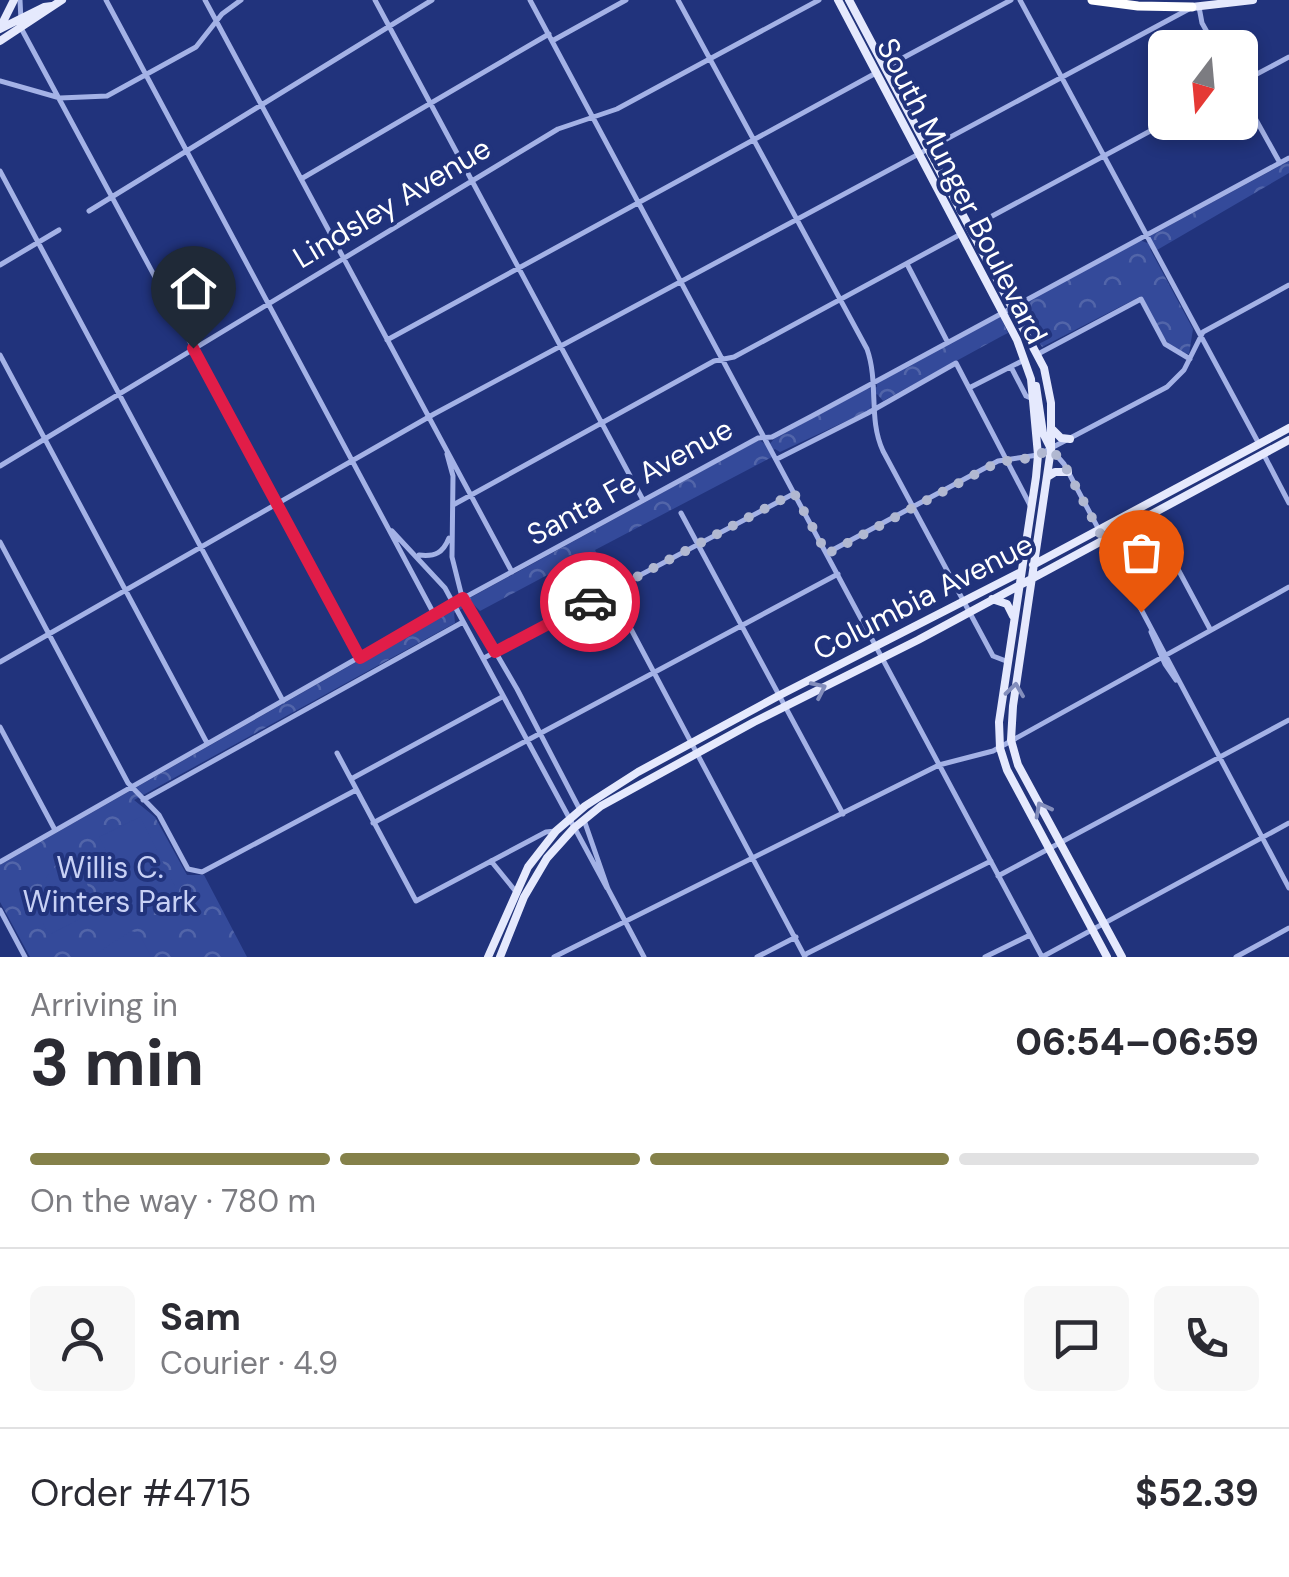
<!DOCTYPE html>
<meta charset="utf-8">
<style>
:root{--surface:#fff;--page:#f7f7f7;--text:#2b2b33;--muted:#7c7c81;--line:#e1e1e2;--accent:#85814a}
body{margin:0;font-family:"DM Sans",sans-serif;background:var(--page);color:var(--text);height:100vh;display:flex;flex-direction:column;font-size:38px;white-space:nowrap}
*{box-sizing:border-box;margin:0}
p{font-size:32px;color:var(--muted)}
.icon{flex:none;width:55px;height:55px;fill:none;stroke:currentColor;stroke-width:2;stroke-linecap:round;stroke-linejoin:round}
.map{position:relative;height:957px;overflow:hidden}
.panel{display:flex;flex-direction:column;background:var(--surface);flex:1}
.panel>*{flex:none}
.needle{width:65px;rotate:196deg}
.controls{position:absolute;left:1148px;top:30px;display:grid;gap:20px}
.controls a{display:grid;place-items:center;width:110px;height:110px;border-radius:15px;background:var(--surface);box-shadow:0 5px 15px #0003;font-size:50px}
.pin{position:absolute;display:grid;place-items:center;width:85px;height:85px;color:#fff;margin:-102px -42px;border-radius:50% 50% 50% 0;rotate:-45deg;box-shadow:0 0 10px #0007}
.pin .icon{rotate:45deg}
.courier{position:absolute;display:grid;place-items:center;width:100px;height:100px;margin:-50px;border:8px solid #e11d48;border-radius:50%;background:#fff;color:#222;box-shadow:0 2px 12px #0007}
.overview em{font-style:normal;font-weight:800}
.overview div{display:flex;flex-direction:column-reverse}
.overview{display:flex;align-items:center;justify-content:space-between;height:170px;padding:0 30px}
h1{font-size:65px;font-weight:800;line-height:75px}
.bar{display:grid;grid-template-columns:repeat(4,1fr);gap:15px 10px;align-content:center;height:120px;padding:0 30px}
.bar i{height:12px;border-radius:8px;background:var(--line)}
.bar .on{background:var(--accent)}
.bar p{grid-column:span 4}
.line{display:flex;align-items:center;gap:25px;padding:0 30px;border-top:2px solid var(--line)}
.line div{flex:1}
.round{display:grid;place-items:center;flex:none;width:105px;height:105px;border-radius:15px;background:var(--page)}
.map>svg:first-child{display:block}
.forest{fill:url(#forest-crowns)}
.pitch{fill:#344a9a}
.lines{fill:none;stroke-linecap:round;stroke-linejoin:round}
.minor{stroke:#a4b2e6;stroke-width:5}
.major{stroke:#e5e9fd;stroke-width:8}
.highway{stroke:#fff;stroke-width:9}
.oneway{stroke:#838ebc}
.done{stroke:#b1b8d1;stroke-width:10;stroke-dasharray:0 18}
.route{stroke:#e11d48;stroke-width:12}
.labels{text-anchor:middle;stroke-width:8;stroke-linejoin:round;paint-order:stroke}
.street-label{font-size:30px;fill:#fff;stroke:#21337c}
.park-label{font-size:30px;fill:#c8d1f5;stroke:#21337c}
</style>
<div class="map">
<svg width="1289" height="957" viewBox="0 0 1289 957">
<defs>
<pattern id="forest-crowns" width="20" height="18" patternUnits="userSpaceOnUse" patternTransform="scale(2.5)"><rect width="20" height="18" fill="#344a9a"/><path d="M2 6a3 3 0 1 1 6 0M12 15a3 3 0 1 1 6 0" fill="none" stroke="#5265a9"/></pattern>
</defs>
<rect width="100%" height="100%" fill="#21337c"/>
<path class="forest" d="M1289 161V173L1157 250 1154 245 1150 249 1193 329 1189 354C1164 351 1152 317 1141 296L1042 347 1019 311 1002 320 1008 333 1002 336 883 401 877 394 872 397 870 410 780 452 775 449 770 452 772 457 595 550 603 565 592 570 583 556 480 611 472 603 454 613 455 623 134 800 155 817 187 875H204L247 957H30L0 902V865L446 611 759 440 768 446 774 439 866 389 877 387V383L1140 240 1147 243 1150 236Z"/>
<path class="pitch" d="M140 817 177 890 137 911 99 837Z
M72 856 97 903 95 911 49 935C30 903 38 873 72 856Z
M131 931 139 933 151 957H91Z"/>
<g class="lines">
<path class="minor" d="M20 0 21 21
M106 0 434 614
M205 0 512 572
M375 0 643 500
M530 0 1042 957
M678 0 867 349C879 383 868 419 883 451L993 656 1006 661
M1020 0 1259 444
M1199 7 1202 23 1216 48
M21 28 360 658
M552 41 626 0
M886 67 1011 0
M0 81 60 98 107 96 196 47 222 14 241 0
M1240 83 1289 57
M1240 91 1280 163
M0 171 283 701
M301 179 549 34
M89 211 432 0
M970 228 1167 122
M907 264 947 341
M0 265 59 230
M387 340 876 73
M1038 354 1141 299 1165 344 1190 359
M0 355 207 743
M1011 367 1026 396 1033 399
M969 388 1024 360
M1051 449 1064 464 1289 888
M1263 453 1289 503
M447 454 453 476 452 557 461 593 517 689 580 810
M777 459 868 413 956 363 1031 507
M0 466 558 129 617 109 819 0
M453 505 714 361 734 357 961 234
M681 513 843 814
M1149 515 1210 629
M392 531 445 588 607 888
M0 542 128 783 159 815 188 869 202 872 356 790
M827 553 998 461 1038 455 1167 387 1184 370 1203 332 1289 285
M419 555C435 557 443 553 449 538
M598 567 805 957
M1151 632 1165 664 1176 680
M484 658 795 493
M0 662 434 414 1189 9
M0 727 55 830
M337 753 416 901 546 832 556 831
M351 779 502 697
M143 800 463 622
M584 820 608 889 644 957
M373 823 838 574
M491 861 517 893
M0 862 449 606 758 438 772 437 812 416 1289 158
M998 876 1289 720
M0 910 25 957
M804 955 991 861
M554 957 939 765 993 751 1289 587
M757 957 796 937
M985 957 1030 935
M1042 957 1289 823
M1236 957 1289 928"/>
<path class="major" d="M838 0 1017 340 1031 379 1038 455 1036 477 999 722 1000 748 1007 770 1107 957
M849 0 1044 368 1051 403V449L1013 706 1011 740 1018 765 1122 957
M1192 7 1253 0
M0 28 14 0
M0 29 44 7 52 6
M0 41 62 0
M1036 386 1043 433 1051 449
M1053 430 1061 438 1070 439
M1047 477 1055 472H1068
M1033 565 1289 428
M992 599 1007 604 1013 616
M488 957 528 867 556 831 585 806 638 772 780 695 1021 572
M500 957 524 897 547 858 574 828 601 806 754 722 918 640 1289 440"/>
<path class="highway" d="M1092 0 1138 6 1192 7"/>
</g>
<defs><path id="oneway-chevron" d="M-2-3.5L2.5 0L-2 3.5" fill="none" stroke-width="1.6" stroke-linecap="round" stroke-linejoin="round" transform="scale(2.5)"/></defs>
<g class="oneway">
<use href="#oneway-chevron" transform="translate(819 689) rotate(-25)"/>
<use href="#oneway-chevron" transform="translate(1015 690) rotate(-82)"/>
<use href="#oneway-chevron" transform="translate(1042 809) rotate(-118)"/>
</g>
<g class="lines">
<path class="done" d="M590 602 794 493 827 554 998 462 1031 458 1051 449 1064 464 1141 612"/>
<path class="route" d="M193 348 360 658 463 598 495 652 590 602"/>
</g>
<g class="labels">
<g class="street-label">
<text transform="translate(962 191) rotate(63)" y="10">South Munger Boulevard</text>
<text transform="translate(392 203) rotate(-31)" y="10">Lindsley Avenue</text>
<text transform="translate(630 482) rotate(-29)" y="10">Santa Fe Avenue</text>
<text transform="translate(923 597) rotate(-27)" y="10">Columbia Avenue</text>
</g>
<g class="park-label">
<text x="110" y="878">Willis C.<tspan x="110" dy="34">Winters Park</tspan></text>
</g>
</g>
</svg>
<div class="controls">
<a><svg class="needle" viewBox="-14 -14 28 28"><path d="M0-13l5 13h-10z" fill="#e53935"/><path d="M0 13l5-13h-10z" fill="#7c7c81"/></svg></a>
</div>
<div class="pin" style="left:1141px;top:612px;background:#ea580c"><svg class="icon" aria-label="bag" viewBox="0 0 24 24"><path d="M5 8h14l-1 12H6zM9 8a3 3 0 0 1 6 0"/></svg></div>
<div class="pin" style="left:193px;top:348px;background:#1f2937"><svg class="icon" aria-label="home" viewBox="0 0 24 24"><path d="M3 11l9-7 9 7M6 9v11h12V9"/></svg></div>
<div class="courier" style="left:590px;top:602px"><svg class="icon" aria-label="car" viewBox="0 0 24 24"><path d="M5 17H2v-5l4-1 3-4h7l3 4 3 1v5h-3M9 17h6M6 11h13"/><circle cx="7" cy="17" r="2"/><circle cx="17" cy="17" r="2"/></svg></div>
</div>
<section class="panel">
<div class="overview"><div><h1>3 min</h1><p>Arriving in</p></div><em>06:54–06:59</em></div>
<div class="bar"><i class="on"></i><i class="on"></i><i class="on"></i><i></i><p>On the way · 780 m</p></div>
<div class="line" style="height:180px"><a class="round"><svg class="icon" aria-label="person" viewBox="0 0 24 24"><circle cx="12" cy="8" r="4"/><path d="M4 21q1-7 8-7t8 7"/></svg></a><div><b>Sam</b><p>Courier · 4.9</p></div><a class="round"><svg class="icon" aria-label="chat" viewBox="0 0 24 24"><path d="M4 5h16v11H9l-5 4z"/></svg></a><a class="round"><svg class="icon" aria-label="phone" viewBox="0 0 24 24"><path d="M5 4h4l2 5-3 2q2 4 5 5l2-3 5 2v4C11 20 4 13 5 4z"/></svg></a></div>
<div class="line" style="height:130px"><div>Order #4715</div><b>$52.39</b></div>
</section>
